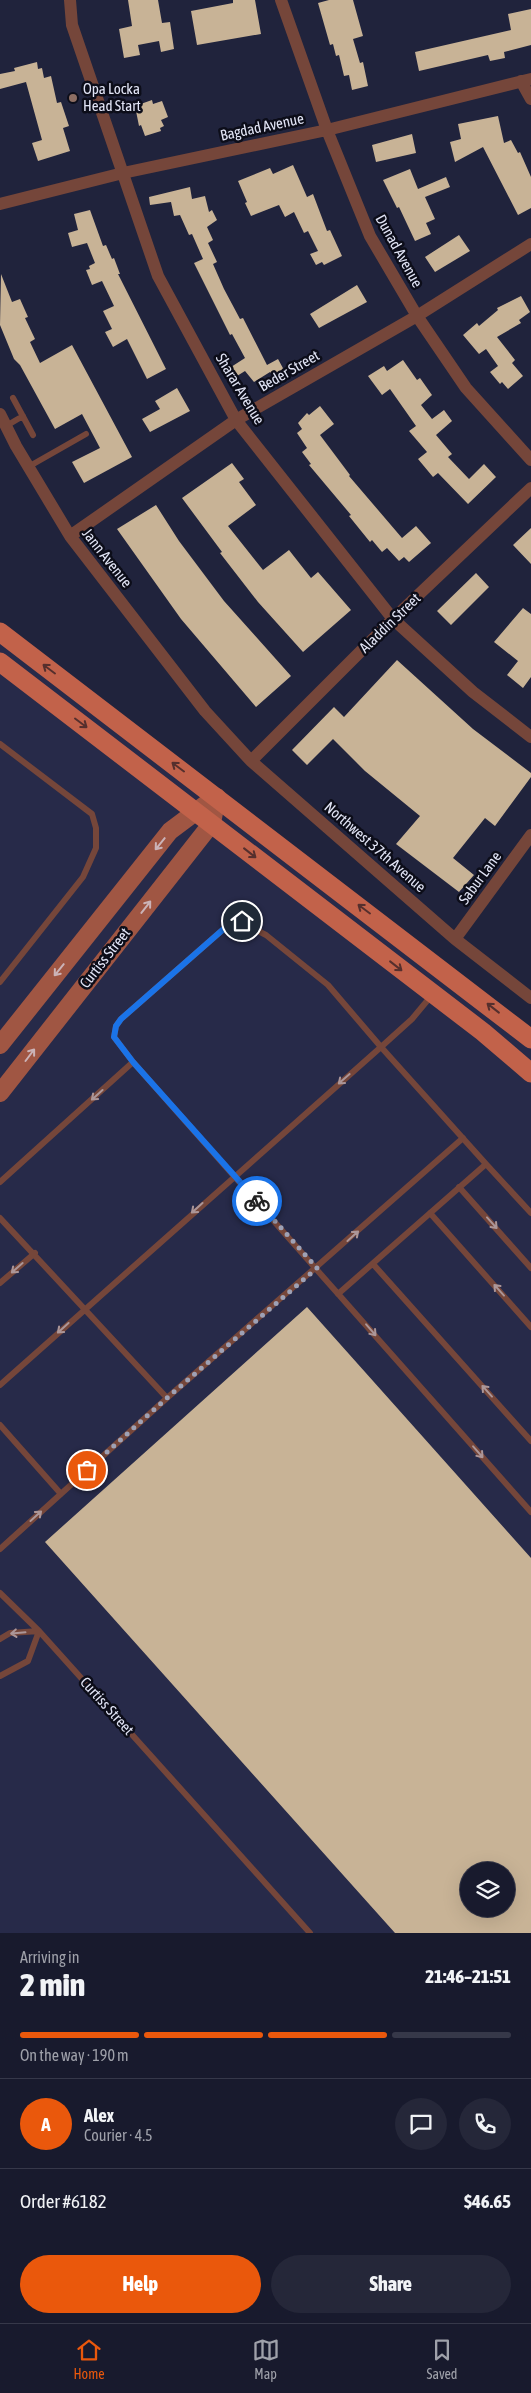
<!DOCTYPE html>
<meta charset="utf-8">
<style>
:root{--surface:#181a2d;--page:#252739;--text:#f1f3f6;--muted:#9fa1aa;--line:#363849;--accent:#ea580c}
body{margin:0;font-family:"Asap Condensed",sans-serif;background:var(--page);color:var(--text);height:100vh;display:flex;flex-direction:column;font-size:19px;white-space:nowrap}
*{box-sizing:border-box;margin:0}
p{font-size:16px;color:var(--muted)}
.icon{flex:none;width:28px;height:28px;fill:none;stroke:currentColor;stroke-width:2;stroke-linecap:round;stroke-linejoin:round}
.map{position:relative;height:1933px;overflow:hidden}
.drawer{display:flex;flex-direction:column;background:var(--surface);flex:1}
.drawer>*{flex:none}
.buttons{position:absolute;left:460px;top:1862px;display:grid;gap:10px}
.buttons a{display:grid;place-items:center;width:55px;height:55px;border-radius:50%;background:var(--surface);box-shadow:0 5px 20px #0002,0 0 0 1px var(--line);font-size:25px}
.pin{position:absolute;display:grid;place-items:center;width:42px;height:42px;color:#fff;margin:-21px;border:2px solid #fff;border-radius:50%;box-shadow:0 1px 5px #0007}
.courier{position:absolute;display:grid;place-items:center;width:50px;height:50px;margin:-25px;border:4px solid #1a73e8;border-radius:50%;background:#fff;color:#222;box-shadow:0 1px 6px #0007}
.head em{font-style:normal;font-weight:800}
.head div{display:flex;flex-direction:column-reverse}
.head{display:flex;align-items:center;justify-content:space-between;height:85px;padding:0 20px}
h1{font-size:32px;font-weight:800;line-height:38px}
.bar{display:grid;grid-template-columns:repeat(4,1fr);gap:8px 5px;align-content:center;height:60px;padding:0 20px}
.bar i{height:6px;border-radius:4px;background:var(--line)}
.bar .current{background:var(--accent)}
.bar p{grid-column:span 4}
.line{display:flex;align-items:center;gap:12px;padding:0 20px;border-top:1px solid var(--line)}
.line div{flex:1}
.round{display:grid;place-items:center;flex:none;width:52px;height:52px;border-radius:26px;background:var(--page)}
.action{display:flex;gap:10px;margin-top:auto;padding:10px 20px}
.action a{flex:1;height:58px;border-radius:30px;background:var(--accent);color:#fff;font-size:20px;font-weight:800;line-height:58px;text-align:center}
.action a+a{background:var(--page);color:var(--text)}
.tab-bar{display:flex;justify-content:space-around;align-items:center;height:70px;border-top:1px solid var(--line);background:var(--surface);font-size:14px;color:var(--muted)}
.tab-bar a{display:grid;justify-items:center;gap:2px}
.tab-bar .current{color:var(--accent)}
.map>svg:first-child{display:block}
.built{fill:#272a49;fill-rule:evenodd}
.building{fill:#c8b396;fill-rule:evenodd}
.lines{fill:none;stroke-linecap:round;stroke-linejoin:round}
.lane{stroke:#75463a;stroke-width:6}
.street{stroke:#75463a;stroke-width:12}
.secondary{stroke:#a05643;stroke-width:18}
.primary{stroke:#c2624a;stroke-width:19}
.oneway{stroke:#552f2d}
.oneway2{stroke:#cbb3b7}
.oneway3{stroke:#ac9698}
.done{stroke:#9ea1b5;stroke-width:5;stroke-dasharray:0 9}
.route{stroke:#1a73e8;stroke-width:6}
.education-dot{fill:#8d6e63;stroke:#0c0d19;stroke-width:2}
.labels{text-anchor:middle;stroke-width:5;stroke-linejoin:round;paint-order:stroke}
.poi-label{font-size:15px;fill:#e2e5f6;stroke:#0c0d19;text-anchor:start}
.street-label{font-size:15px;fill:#e2e5f6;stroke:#0c0d19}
</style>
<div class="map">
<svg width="531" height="1933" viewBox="0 0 531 1933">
<rect width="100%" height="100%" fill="#20233c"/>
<path class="built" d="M0 626 531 1034V1933H0ZM469 1871H506V1909H469Z"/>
<path class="building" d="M128 0H158L162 23 170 22 174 49 161 52 159 41 138 45 140 55 124 58 119 29 132 26Z
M233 0H255L261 34 197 45 191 11 233 3Z
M329 0H353L363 36 353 39 360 63 363 62 368 86 352 90 349 75 344 76 339 55 336 56 333 44 330 45 318 3Z
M531 9V45L504 52 505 58 490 61 488 55 419 71 415 52 511 30 508 14Z
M37 62 38 69 42 68 44 78 51 76 57 103 61 102 69 126 63 128 70 151 38 161 32 143 42 140 26 82 0 89V74L15 71 14 68Z
M152 100 153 104 162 101 168 117 161 120 164 126 160 128 161 131 145 136 141 125 139 126 135 106Z
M498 116 504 143 511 140 518 153 520 152 531 177V208L518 215 483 147 455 162 450 142 461 139 458 124Z
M412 134 416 153 376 162 372 145Z
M293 165 307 197 313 194 327 231 330 230 342 256 324 265 322 262 316 265 310 254 318 251 308 231 304 233 294 212 285 217 279 205 251 216 245 203 247 202 238 181 270 168 273 174Z
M410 169 418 189 446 177 450 187 425 197 435 219 426 223 431 234 415 241 399 207 397 208 383 180Z
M190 187 192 199 205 196 209 212 212 210 217 220 207 227 213 240 208 243 217 262 213 264 224 289 240 319 243 318 267 365 278 359 284 370 273 376 270 372 254 382 245 371 237 376 231 367 245 358 232 334 230 335 194 263 203 259 192 234 189 235 180 215 174 216 171 202 150 205 149 197Z
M90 210 103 246 106 245 112 259 114 258 120 274H118L166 369 147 379 127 339 113 347 105 332 112 329 103 311 114 306 102 281 92 285 86 270 90 269 89 266 95 263 87 243 72 247 68 233 78 230 74 214Z
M459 235 470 251 435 272 425 257Z
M1 274 12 302 20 299 28 317 25 318 35 339 30 342 40 363 72 345 132 457 84 483 72 462 100 448 82 414 55 429 20 365 14 359 0 325Z
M357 285 367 302 319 328 310 314Z
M521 296 530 312 519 320 521 323 497 337 515 360 512 363 523 376 508 389 502 382 500 384 490 372 498 366 486 349 479 354 463 335 477 323 479 326 498 310 497 308Z
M403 360 417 380 420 378 432 395 421 405 432 419 444 410 452 421 436 435 452 454 448 457 469 479 484 464 496 477 468 504 438 473 433 477 418 459 427 452 409 431 416 426 390 389 382 395 368 376 384 366 387 371Z
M177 388 190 411 150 432 142 419 160 409 155 401Z
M320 406 334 424 320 435 350 475 349 476 402 538 416 526 431 543 409 562 404 557 399 561 387 548 382 552 372 540 370 542 349 516 351 515 309 465 311 464 302 452 307 448 297 433 302 429 298 423 307 413 309 415Z
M232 463 244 479 239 482 256 505 228 526 263 570 289 550 311 578 318 572 351 610 303 652 258 602 220 553 222 552 182 498Z
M156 505 179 541 224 601 291 676 256 707 181 619 117 529Z
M531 528V564L513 545Z
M476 573 489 587 451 625 437 611Z
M523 608 531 614V677L523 688 507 675 518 661 494 642Z
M397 660 473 729 531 773V777L495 826 485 818 453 858 474 875 459 892 396 844 420 816 365 771 333 739 307 765 292 750 334 707 344 717Z
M307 1307 531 1558V1933H395L45 1542ZM469 1871H506V1909H469Z"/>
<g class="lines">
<path class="lane" d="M13 398 33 435
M6 426 23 416
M28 467 86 434
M0 744 92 814 96 828V848L83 877 0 982
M432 995 412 1019 381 1047 328 985 266 935 235 919 121 1019 116 1026 114 1037 133 1062 531 1512
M486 1164 531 1213
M0 1182 133 1062
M459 1187 531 1268
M430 1213 531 1327
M0 1218 167 1398
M373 1264 531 1441
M0 1283 35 1253
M0 1385 381 1047 486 1164 338 1294
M0 1425 61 1494
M0 1549 167 1398 463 1138
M0 1593 39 1631 310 1933
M0 1639 10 1633 39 1631 28 1661 0 1676"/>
<path class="street" d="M70 0 72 25 158 276 236 420 393 619 473 692 531 737
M281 0 327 130 370 236 417 316 466 388 531 460
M521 81 531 99
M0 204 123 173 327 130 531 79
M0 414 16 446 70 536 205 711 251 761 455 939 531 998
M70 536 236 420 417 316 531 244
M251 761 393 619 531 488
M455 939 531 835"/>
<path class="secondary" d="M0 1045 170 831 206 804
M0 1093 212 823 217 797"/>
<path class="primary" d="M0 632 531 1039
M0 662 483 1032 531 1073"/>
</g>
<defs><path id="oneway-shaft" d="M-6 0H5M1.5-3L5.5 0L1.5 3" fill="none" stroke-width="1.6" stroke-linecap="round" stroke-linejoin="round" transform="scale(1.25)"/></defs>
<g class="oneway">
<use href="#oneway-shaft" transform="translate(49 669) rotate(-143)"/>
<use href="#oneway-shaft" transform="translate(81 723) rotate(37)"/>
<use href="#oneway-shaft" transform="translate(178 767) rotate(-143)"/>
<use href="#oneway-shaft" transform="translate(250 853) rotate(38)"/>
<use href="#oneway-shaft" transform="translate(364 909) rotate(-143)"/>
<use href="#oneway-shaft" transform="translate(396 966) rotate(38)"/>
<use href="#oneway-shaft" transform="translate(493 1008) rotate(-142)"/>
</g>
<g class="oneway2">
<use href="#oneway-shaft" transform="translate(160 844) rotate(129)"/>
<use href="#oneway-shaft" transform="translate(146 907) rotate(-52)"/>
<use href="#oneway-shaft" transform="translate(59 970) rotate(129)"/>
<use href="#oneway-shaft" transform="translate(30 1055) rotate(-53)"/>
</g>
<g class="oneway3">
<use href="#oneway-shaft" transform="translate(344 1079) rotate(139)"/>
<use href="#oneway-shaft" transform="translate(97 1095) rotate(138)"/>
<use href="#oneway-shaft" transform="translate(197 1208) rotate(138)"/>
<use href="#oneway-shaft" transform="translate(492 1223) rotate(48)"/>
<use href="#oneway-shaft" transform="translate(353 1236) rotate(-42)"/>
<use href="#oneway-shaft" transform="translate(17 1268) rotate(139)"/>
<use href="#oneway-shaft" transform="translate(499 1290) rotate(-132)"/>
<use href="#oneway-shaft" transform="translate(63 1328) rotate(138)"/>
<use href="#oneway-shaft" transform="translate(371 1330) rotate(49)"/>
<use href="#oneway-shaft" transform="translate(487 1391) rotate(-132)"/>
<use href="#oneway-shaft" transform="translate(478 1452) rotate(49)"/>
<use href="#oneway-shaft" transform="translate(36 1516) rotate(-42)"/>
<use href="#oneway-shaft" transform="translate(18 1633) rotate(175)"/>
</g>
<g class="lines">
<path class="done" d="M87 1470 167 1398 317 1268 257 1201"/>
<path class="route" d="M242 921 235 919 121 1019 116 1026 114 1037 133 1062 257 1201"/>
</g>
<circle class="education-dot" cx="73" cy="98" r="5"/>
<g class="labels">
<g class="poi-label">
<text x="83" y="94">Opa Locka<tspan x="83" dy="17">Head Start</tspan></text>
</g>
<g class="street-label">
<text transform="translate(262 127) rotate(-12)" y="5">Bagdad Avenue</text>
<text transform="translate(399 251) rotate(61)" y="5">Dunad Avenue</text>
<text transform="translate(289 371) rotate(-30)" y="5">Beder Street</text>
<text transform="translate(240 389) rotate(59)" y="5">Sharar Avenue</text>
<text transform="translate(107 558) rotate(52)" y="5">Jann Avenue</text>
<text transform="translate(390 623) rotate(-44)" y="5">Aladdin Street</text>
<text transform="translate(375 847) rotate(41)" y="5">Northwest 37th Avenue</text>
<text transform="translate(480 878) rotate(-54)" y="5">Sabur Lane</text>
<text transform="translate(105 958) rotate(-52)" y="5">Curtiss Street</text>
<text transform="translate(107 1706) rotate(48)" y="5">Curtiss Street</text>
</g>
</g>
</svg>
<div class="buttons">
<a><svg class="icon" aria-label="layers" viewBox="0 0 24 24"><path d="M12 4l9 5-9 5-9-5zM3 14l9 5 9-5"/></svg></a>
</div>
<div class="pin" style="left:87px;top:1470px;background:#ea580c"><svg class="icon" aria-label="bag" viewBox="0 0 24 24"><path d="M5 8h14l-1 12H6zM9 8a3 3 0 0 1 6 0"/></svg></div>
<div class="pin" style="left:242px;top:921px;background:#1f2937"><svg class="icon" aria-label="home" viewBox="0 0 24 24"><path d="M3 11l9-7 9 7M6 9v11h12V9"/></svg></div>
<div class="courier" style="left:257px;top:1201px"><svg class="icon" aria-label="bike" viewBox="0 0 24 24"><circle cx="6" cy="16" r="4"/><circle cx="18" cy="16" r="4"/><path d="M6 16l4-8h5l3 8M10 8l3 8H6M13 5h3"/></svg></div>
</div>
<section class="drawer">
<div class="head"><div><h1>2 min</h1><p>Arriving in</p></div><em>21:46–21:51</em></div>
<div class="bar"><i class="current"></i><i class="current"></i><i class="current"></i><i></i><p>On the way · 190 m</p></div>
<div class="line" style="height:90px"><b class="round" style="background:var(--accent);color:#fff">A</b><div><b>Alex</b><p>Courier · 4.5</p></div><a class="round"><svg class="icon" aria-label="chat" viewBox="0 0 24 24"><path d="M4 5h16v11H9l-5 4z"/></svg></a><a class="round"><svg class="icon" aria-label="phone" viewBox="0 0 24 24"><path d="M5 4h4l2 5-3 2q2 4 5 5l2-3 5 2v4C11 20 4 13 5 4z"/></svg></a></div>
<div class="line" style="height:65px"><div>Order #6182</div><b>$46.65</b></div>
<div class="action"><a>Help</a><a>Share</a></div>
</section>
<nav class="tab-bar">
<a class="current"><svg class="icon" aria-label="home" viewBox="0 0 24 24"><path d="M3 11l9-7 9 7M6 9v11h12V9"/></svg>Home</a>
<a><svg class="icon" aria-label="map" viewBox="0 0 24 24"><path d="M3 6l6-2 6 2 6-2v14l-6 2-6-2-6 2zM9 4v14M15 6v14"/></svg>Map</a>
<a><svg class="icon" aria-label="saved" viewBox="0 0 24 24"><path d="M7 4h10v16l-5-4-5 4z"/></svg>Saved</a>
</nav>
